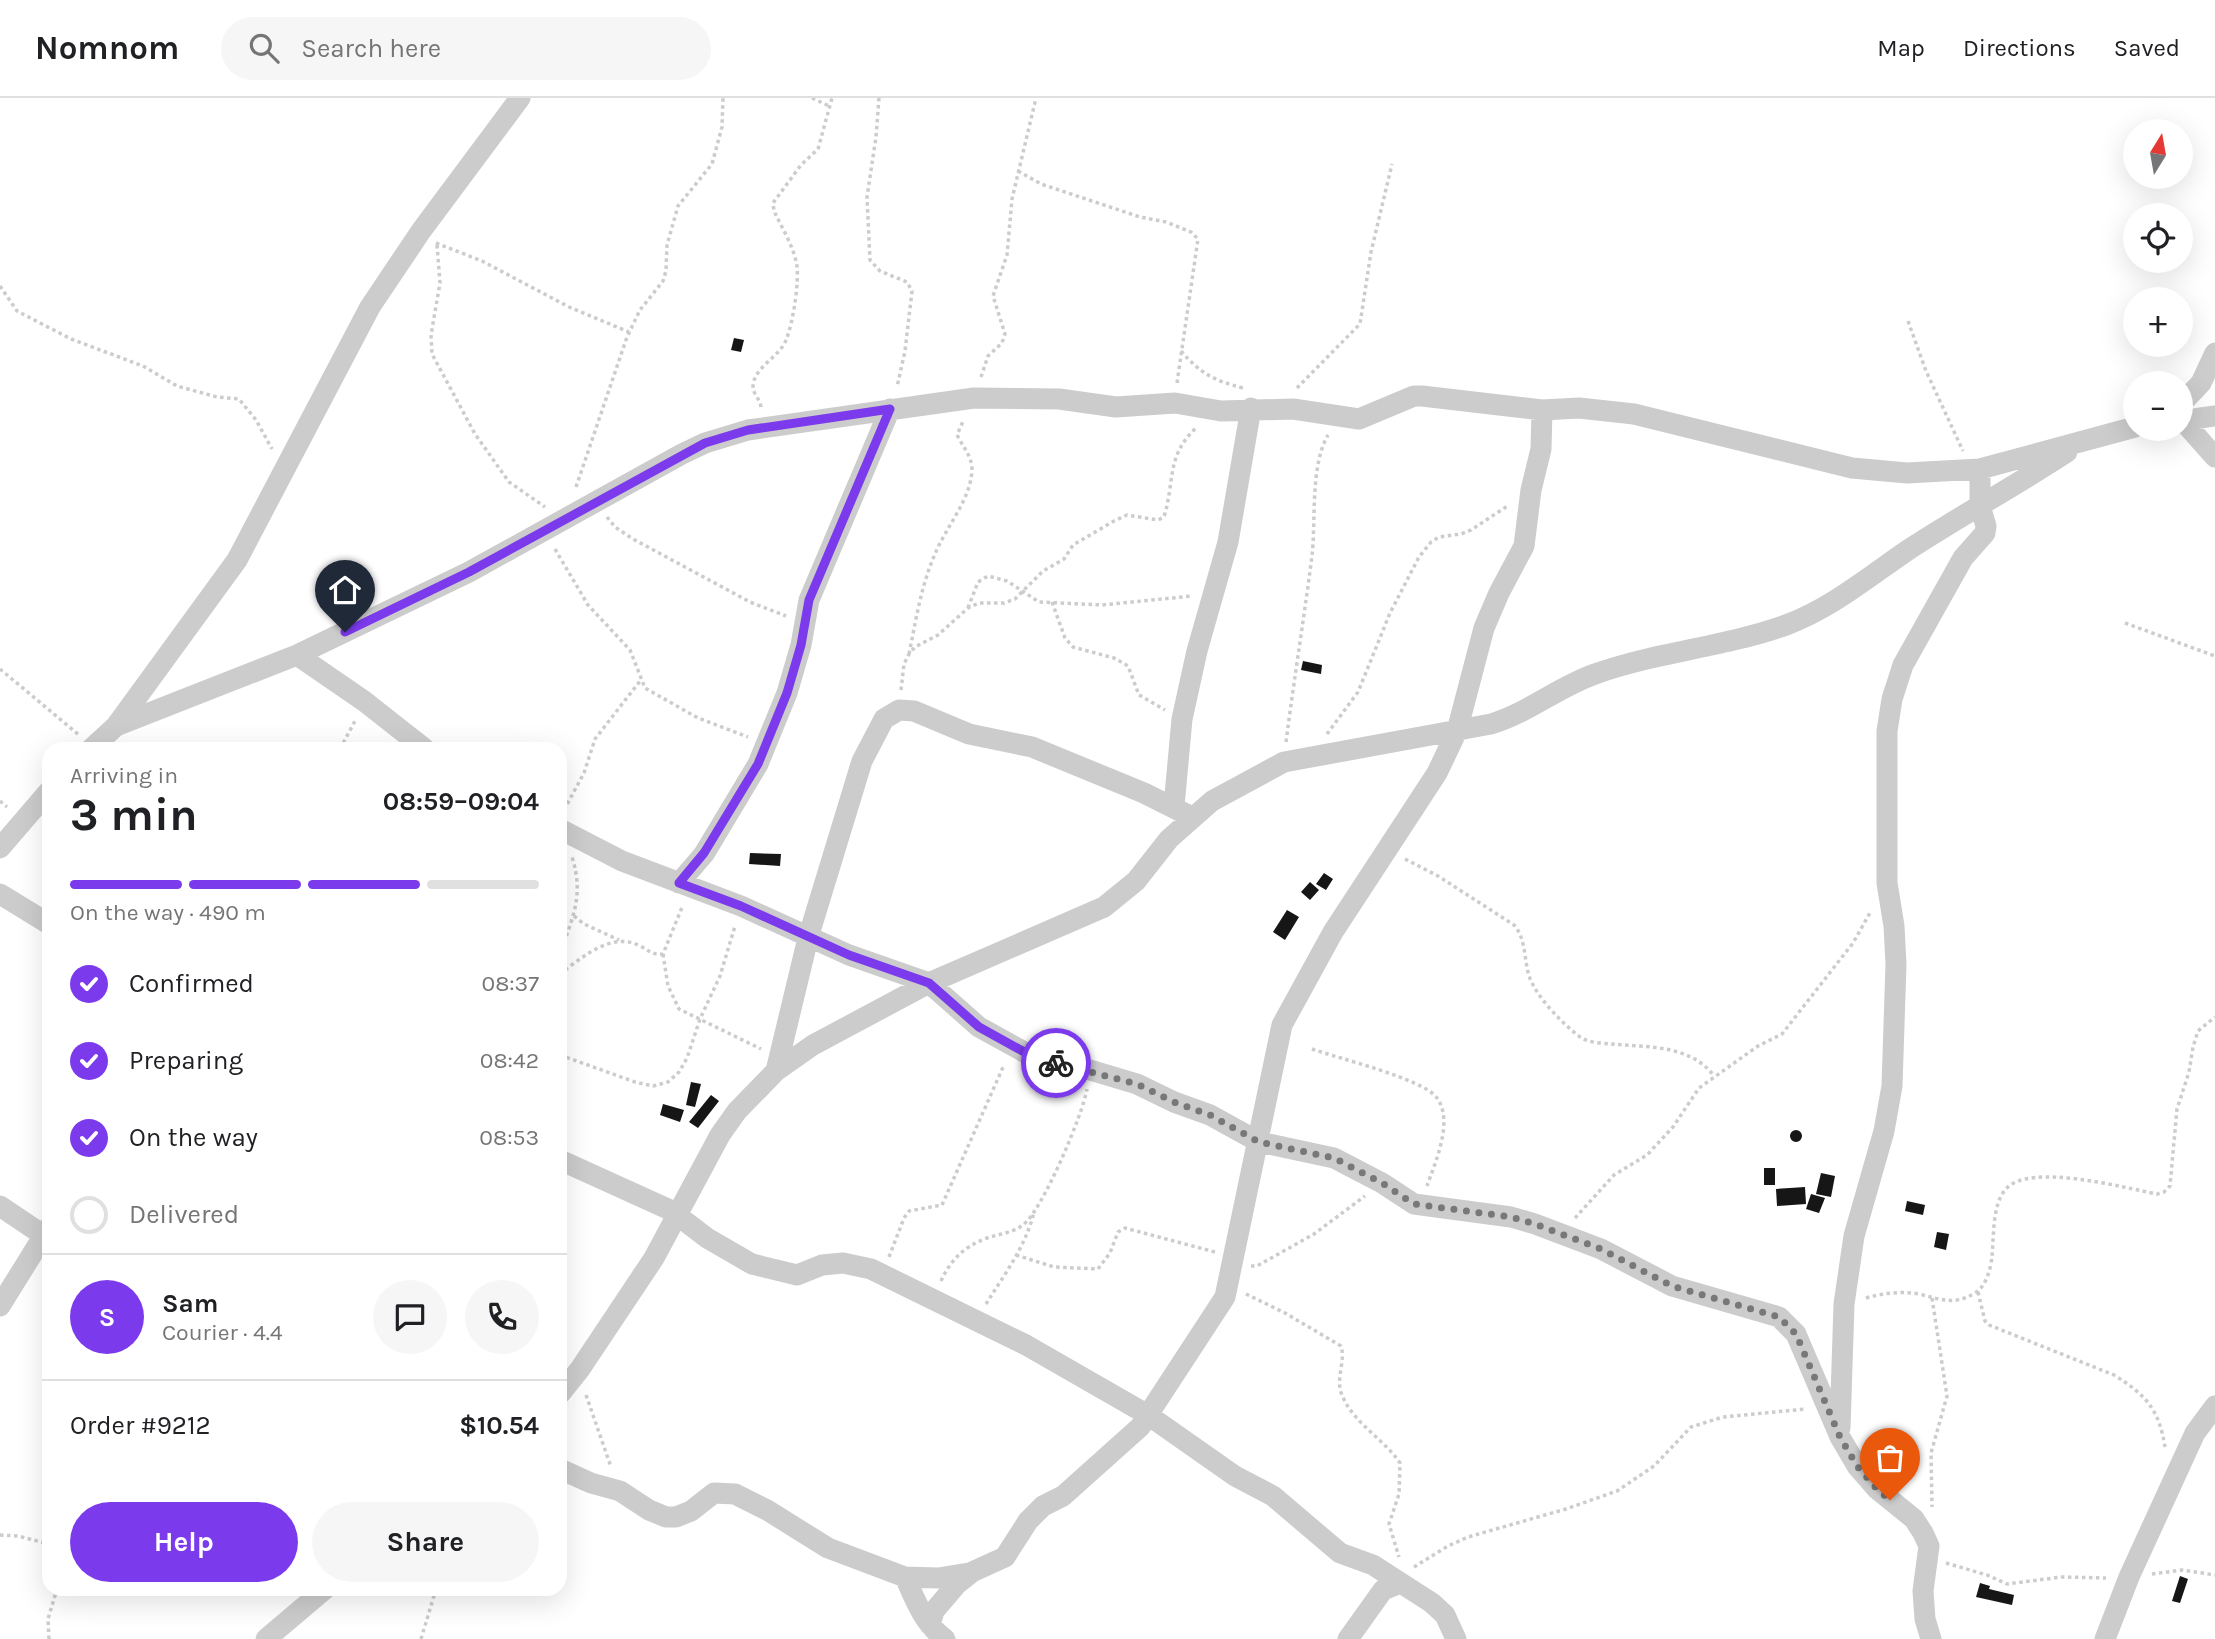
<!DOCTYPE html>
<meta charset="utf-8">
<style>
:root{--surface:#fff;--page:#f6f6f6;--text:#202124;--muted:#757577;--line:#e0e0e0;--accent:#7c3aed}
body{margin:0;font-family:Karla,sans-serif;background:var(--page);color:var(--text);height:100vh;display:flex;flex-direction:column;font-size:26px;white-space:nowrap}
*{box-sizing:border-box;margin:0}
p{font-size:23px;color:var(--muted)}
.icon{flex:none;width:38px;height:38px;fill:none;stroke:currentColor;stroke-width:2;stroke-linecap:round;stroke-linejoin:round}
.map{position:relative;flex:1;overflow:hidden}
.side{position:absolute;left:42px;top:644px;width:525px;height:854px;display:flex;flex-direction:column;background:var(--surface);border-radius:21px;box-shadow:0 7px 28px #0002}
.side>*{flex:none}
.needle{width:46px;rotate:11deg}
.tools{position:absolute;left:2123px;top:21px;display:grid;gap:14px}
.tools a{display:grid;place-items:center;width:70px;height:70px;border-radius:50%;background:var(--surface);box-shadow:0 7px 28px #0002;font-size:35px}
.pin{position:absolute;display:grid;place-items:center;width:60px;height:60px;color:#fff;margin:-72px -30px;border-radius:50% 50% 50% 0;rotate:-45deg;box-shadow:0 0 7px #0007}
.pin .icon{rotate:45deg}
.courier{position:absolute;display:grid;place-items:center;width:70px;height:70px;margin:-35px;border:5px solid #7c3aed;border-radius:50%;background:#fff;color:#222;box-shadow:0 2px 9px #0007}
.summary em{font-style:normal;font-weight:700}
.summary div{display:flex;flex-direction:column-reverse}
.summary{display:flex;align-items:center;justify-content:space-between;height:119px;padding:0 28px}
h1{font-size:46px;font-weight:700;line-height:52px}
.bar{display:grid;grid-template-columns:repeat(4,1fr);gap:10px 7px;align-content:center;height:84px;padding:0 28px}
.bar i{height:9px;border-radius:5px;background:var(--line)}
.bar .current{background:var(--accent)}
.bar p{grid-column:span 4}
.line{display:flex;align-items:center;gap:18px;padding:0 28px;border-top:2px solid var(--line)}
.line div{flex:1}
.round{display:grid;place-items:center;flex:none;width:74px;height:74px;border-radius:37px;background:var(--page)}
ol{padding:0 28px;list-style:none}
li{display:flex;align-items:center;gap:21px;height:77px}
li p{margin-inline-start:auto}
li .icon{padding:7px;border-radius:50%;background:var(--accent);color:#fff;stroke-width:4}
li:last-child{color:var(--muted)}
li i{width:38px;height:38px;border:4px solid var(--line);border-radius:50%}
.button{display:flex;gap:14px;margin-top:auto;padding:14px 28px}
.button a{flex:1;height:80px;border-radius:42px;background:var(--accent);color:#fff;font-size:28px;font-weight:700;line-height:80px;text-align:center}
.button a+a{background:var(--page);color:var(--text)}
header{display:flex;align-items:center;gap:42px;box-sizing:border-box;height:98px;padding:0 35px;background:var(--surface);border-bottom:2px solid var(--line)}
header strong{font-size:33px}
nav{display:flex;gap:38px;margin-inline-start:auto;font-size:24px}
.search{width:490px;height:63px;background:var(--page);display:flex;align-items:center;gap:18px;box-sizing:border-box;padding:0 24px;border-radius:38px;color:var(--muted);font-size:26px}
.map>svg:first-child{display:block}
.building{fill:#161616}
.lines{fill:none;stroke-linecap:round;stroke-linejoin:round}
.path{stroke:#ccc;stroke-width:3.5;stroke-dasharray:3.5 3.5;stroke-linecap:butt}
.minor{stroke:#ccc;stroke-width:21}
.done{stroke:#787878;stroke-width:7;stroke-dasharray:0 12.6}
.route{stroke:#7c3aed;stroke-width:9}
</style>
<header>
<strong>Nomnom</strong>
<div class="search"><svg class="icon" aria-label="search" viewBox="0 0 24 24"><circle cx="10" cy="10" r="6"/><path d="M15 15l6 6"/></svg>Search here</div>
<nav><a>Map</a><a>Directions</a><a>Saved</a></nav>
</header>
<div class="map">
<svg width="2215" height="1541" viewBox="0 0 2215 1541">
<rect width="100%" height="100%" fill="#fff"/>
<path class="building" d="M734 240 744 242 741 254 731 252Z
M1303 563 1322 567 1321 576 1301 572Z
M750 755 781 756 780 768 749 766Z
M1324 775 1333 781 1326 792 1316 786Z
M1310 784 1319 792 1310 802 1301 794Z
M1287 812 1299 819 1285 842 1273 834Z
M691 984 701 986 695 1009 686 1007Z
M711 997 719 1003 698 1030 689 1024Z
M663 1006 684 1012 680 1024 660 1017Z
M1790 1038a6 6 0 1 1 12 0a6 6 0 1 1-12 0Z
M1764 1070H1775V1087H1764Z
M1821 1075 1835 1078 1831 1099 1816 1096Z
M1805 1089 1806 1106 1777 1108 1776 1091Z
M1811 1096 1825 1100 1819 1115 1806 1111Z
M1907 1103 1925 1107 1923 1117 1905 1113Z
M1937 1134 1949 1136 1946 1152 1934 1149Z
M2180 1478 2188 1481 2180 1505 2172 1503Z
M1980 1485 1990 1488 1989 1491 2014 1497 2012 1507 1976 1499Z"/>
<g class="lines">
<path class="path" d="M812 0 829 8
M879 0 876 39 867 99 870 162 880 173 907 184 912 193 905 253 897 289
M1018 73 1041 86 1140 119 1166 124 1191 134 1198 141 1177 285
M436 145 482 163 569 209 629 234
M437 147 440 185 431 237 432 256 475 336 509 384 545 409
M0 188 17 213 71 241 143 268 177 288 217 299 239 301 256 322 272 351
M1908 223 1926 273 1963 353
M1181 253C1201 276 1213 282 1243 290
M981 279 988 258 1002 245 1005 236 993 198 1007 157 1012 101 1036 0
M1297 290 1360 226 1371 154 1392 66
M761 309C760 301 754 297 753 290 752 270 780 259 786 242 793 226 799 185 797 168 794 149 782 130 774 113L773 105 801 67 818 51 832 0
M576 389 627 239 640 212 663 183 666 173 667 147 678 108 712 66 722 29 723 0
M607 419 615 429 633 441 750 504 786 518
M555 451 588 507 630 552 645 590 698 620 748 639
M1052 504 1065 540 1073 549 1114 560 1128 568 1139 597 1165 612
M968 510 978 484 988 478 1007 483 1039 504 1102 507 1192 498
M2125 525 2215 558
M909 556C916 522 921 488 935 456 946 429 971 401 972 372 972 358 963 349 957 337L964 321
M0 571 79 637
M901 592 904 566 909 556 915 549 938 537 968 510 979 505H1004L1015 501 1043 473 1064 461 1073 447 1114 423 1127 417 1158 422 1164 419C1175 383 1166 358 1196 330
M1327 636 1358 594 1390 515 1419 459 1431 444 1439 439 1461 436 1471 432 1509 407
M1286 644C1294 582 1304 520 1312 458 1316 423 1310 368 1328 337
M340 651 356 621
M0 703 7 709
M564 712 584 675 595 641 640 583
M1405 761 1438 778 1514 827C1526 840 1524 862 1529 878 1537 900 1562 925 1580 939 1589 945 1601 945 1611 946 1648 949 1691 947 1714 978
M574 818 584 826 619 842
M663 856 668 888 679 911 761 951
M560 858C571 820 585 800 572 759
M560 876C581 860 611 834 638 847 647 851 653 858 663 856L683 807
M1312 951C1337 960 1424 981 1437 1000 1454 1023 1435 1065 1427 1088
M560 957 635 984 653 988 668 984 679 974 687 960 700 921 720 878 735 828
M1575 1120 1614 1077 1647 1057 1673 1029 1699 990 1758 948 1782 936 1853 845 1871 813
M1016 1157 1054 1169 1098 1171 1110 1155 1118 1134 1125 1130 1215 1154
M889 1159 904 1120 909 1113 942 1107 1004 967
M1251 1168H1257L1314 1136 1365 1098
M941 1183C951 1161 965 1148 987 1140 999 1136 1012 1135 1023 1127 1042 1113 1083 1016 1087 991
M1978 1194 1985 1223 1989 1227 2114 1277C2146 1297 2159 1311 2165 1349
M1246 1196 1285 1215 1341 1248C1346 1263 1335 1281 1342 1297 1353 1325 1384 1341 1400 1365L1399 1396 1389 1426 1399 1459
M1866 1200C1883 1195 1901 1193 1919 1196 1940 1201 1954 1208 1975 1195 1986 1189 1991 1170 1992 1158 1994 1138 1992 1106 2006 1091 2029 1064 2125 1090 2157 1096L2164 1094 2170 1088 2177 1011 2189 974 2193 949 2198 933 2215 919
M1932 1200 1947 1298 1931 1355 1932 1409
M986 1206C1004 1177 1026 1148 1034 1114
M586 1297 611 1369
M0 1437 18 1438 49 1446
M1946 1465 1987 1477 2007 1486 2062 1479 2106 1480
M1414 1469 1448 1448 1468 1439 1566 1411 1617 1393 1654 1368 1691 1329 1723 1319 1806 1311
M2152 1476 2182 1472 2215 1477
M146 1491H156
M49 1541 48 1521 57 1491
M421 1541 436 1491"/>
<path class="minor" d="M2180 307 2201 285 2215 255
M2180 323 2215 318
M2183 323 2215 359
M297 557 364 603 425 651
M116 628 297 557 469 474 682 356 705 345 748 332 974 300 1059 301 1116 309 1175 305 1221 313 1293 311 1359 321 1414 298H1422L1542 312 1579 310 1634 316 1852 370 1907 375 1980 371 2135 329
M91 651 116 628 237 462 370 209 421 133 520 0
M1174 708 1182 621 1197 553 1228 444 1251 310
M560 731 622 763 741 808 849 857 929 885 979 929 1037 961 1090 972 1137 986 1174 1004 1210 1017 1259 1044 1334 1060 1382 1085 1414 1106 1511 1119 1535 1126 1601 1151 1672 1188 1779 1219 1796 1236 1840 1339 1857 1368 1877 1391 1914 1421 1923 1435 1929 1448 1923 1493 1925 1521 1931 1541
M0 750 49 693
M679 785 704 756 758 666 787 595 801 547 809 502 890 311
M0 796 49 826
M776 973 808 840 862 663 884 621 899 612 914 613 969 636 1032 649 1144 695 1192 719
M560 1062 679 1116
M0 1108 49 1141
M677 1117 707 1140 752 1166 797 1177 822 1167 843 1165 871 1171 1026 1247 1148 1317 1235 1378 1273 1398 1340 1455 1373 1467 1432 1505 1445 1517 1456 1541
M0 1208 49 1129
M560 1296 580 1271 654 1160 720 1037 737 1013 776 973 813 947 929 885 1104 809 1136 783 1169 741 1212 703 1284 664 1491 626C1528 615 1558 589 1595 576 1657 554 1724 549 1786 527 1830 511 1870 478 1908 452 1960 418 2015 388 2067 354
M1840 1330 1844 1206 1854 1138 1884 1033 1892 988 1896 866 1894 828 1887 785V633L1892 601 1903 567 1963 460 1985 435 1986 428 1980 408V371
M560 1371 591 1385 620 1393 649 1412 666 1419H676L691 1413 714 1395 735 1396 767 1412 828 1450 905 1479C915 1502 924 1526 945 1541
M905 1479 938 1480 969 1475
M930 1527 934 1513 957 1486 972 1474 1005 1459 1028 1423 1043 1408 1063 1398 1140 1329 1225 1199 1282 927 1333 834 1437 675 1457 633 1484 530 1499 495 1524 448 1531 392 1541 351 1542 312
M266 1541 325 1491
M1348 1541 1383 1492 1400 1485
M2105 1541 2129 1479 2195 1335 2215 1308"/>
</g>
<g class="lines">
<path class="done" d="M1056 965 1137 986 1174 1004 1210 1017 1259 1044 1334 1060 1382 1085 1414 1106 1511 1119 1535 1126 1601 1151 1672 1188 1779 1219 1796 1236 1840 1339 1857 1368 1877 1391 1890 1402"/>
<path class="route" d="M345 534 469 474 705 345 748 332 890 311 809 502 801 547 787 595 758 666 704 755 679 785 741 808 849 857 929 885 979 929 1037 961 1056 965"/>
</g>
</svg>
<div class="tools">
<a><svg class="needle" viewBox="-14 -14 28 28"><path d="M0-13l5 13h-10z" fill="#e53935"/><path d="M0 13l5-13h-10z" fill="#757577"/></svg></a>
<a><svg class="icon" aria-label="locate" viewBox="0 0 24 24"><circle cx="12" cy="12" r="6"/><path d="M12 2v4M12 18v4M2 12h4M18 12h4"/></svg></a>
<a>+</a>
<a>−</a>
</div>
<div class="pin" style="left:1890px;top:1402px;background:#ea580c"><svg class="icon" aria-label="bag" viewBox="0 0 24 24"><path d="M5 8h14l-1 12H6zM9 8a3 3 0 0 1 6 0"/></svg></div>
<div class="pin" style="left:345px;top:534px;background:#1f2937"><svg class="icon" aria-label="home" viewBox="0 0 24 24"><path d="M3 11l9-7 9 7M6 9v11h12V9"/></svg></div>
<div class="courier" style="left:1056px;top:965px"><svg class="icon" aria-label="bike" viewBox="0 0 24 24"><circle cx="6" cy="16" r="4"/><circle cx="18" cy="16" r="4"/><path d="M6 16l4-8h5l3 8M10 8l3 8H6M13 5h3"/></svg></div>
<section class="side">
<div class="summary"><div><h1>3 min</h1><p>Arriving in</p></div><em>08:59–09:04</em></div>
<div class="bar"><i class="current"></i><i class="current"></i><i class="current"></i><i></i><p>On the way · 490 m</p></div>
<ol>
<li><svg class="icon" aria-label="check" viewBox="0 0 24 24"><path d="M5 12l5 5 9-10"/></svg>Confirmed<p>08:37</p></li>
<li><svg class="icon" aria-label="check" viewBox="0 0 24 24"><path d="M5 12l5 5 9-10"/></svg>Preparing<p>08:42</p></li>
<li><svg class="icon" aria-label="check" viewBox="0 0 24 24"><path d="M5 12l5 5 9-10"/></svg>On the way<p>08:53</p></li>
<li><i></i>Delivered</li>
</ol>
<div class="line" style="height:126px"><b class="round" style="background:var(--accent);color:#fff">S</b><div><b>Sam</b><p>Courier · 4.4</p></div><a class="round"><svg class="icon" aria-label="chat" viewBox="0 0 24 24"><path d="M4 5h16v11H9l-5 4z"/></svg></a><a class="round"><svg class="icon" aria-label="phone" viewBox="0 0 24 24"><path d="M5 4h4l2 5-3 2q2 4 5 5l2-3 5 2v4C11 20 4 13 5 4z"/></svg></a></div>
<div class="line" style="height:91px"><div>Order #9212</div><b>$10.54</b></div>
<div class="button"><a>Help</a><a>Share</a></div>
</section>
</div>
